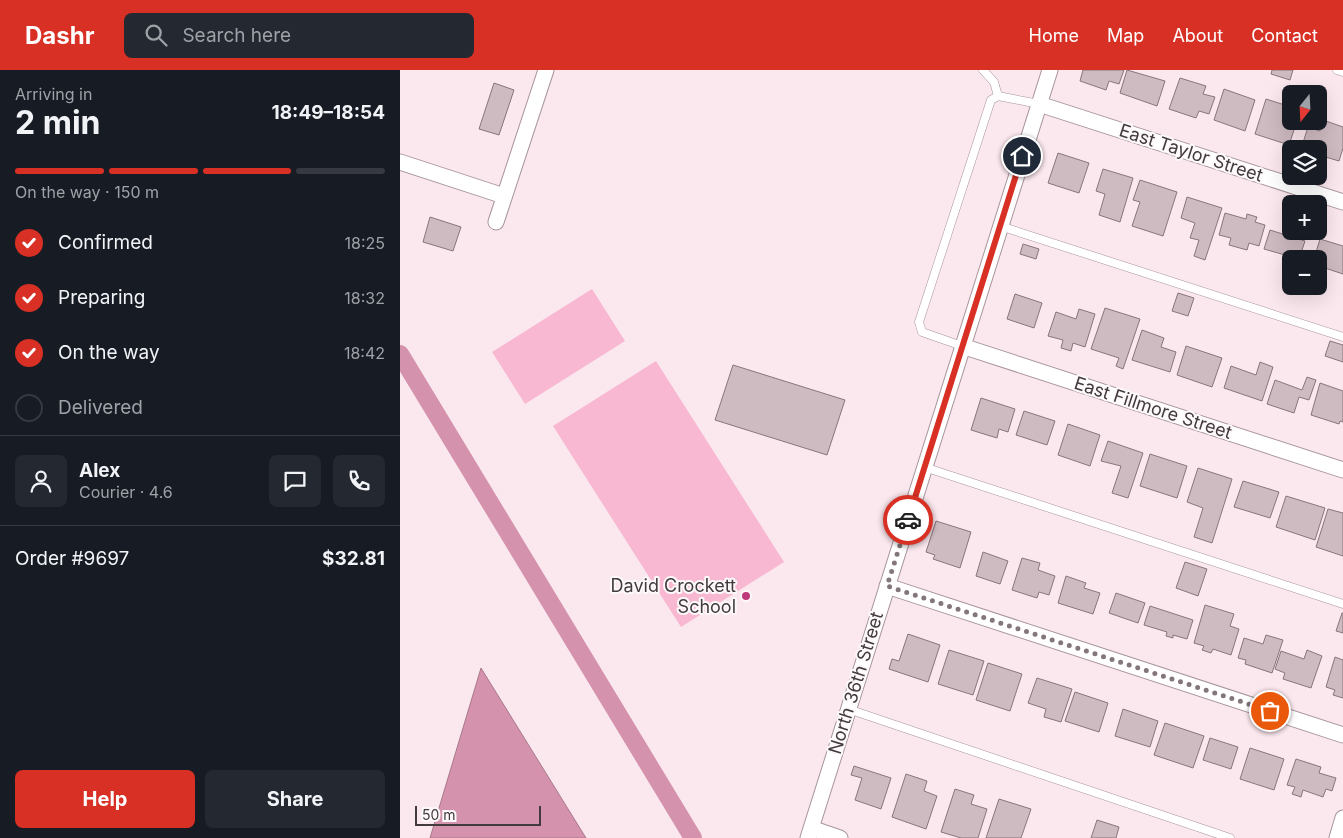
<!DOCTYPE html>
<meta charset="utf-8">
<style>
:root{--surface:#171b24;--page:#242831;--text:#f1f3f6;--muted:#9ea1a6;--line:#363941;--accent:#d93025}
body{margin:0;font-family:Inter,sans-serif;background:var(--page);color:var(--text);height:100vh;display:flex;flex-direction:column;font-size:19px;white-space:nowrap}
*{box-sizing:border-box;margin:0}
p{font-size:16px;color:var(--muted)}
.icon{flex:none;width:28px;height:28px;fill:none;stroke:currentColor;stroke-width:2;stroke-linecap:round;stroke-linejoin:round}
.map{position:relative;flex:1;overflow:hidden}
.details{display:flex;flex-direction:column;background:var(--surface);width:400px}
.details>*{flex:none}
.needle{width:32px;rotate:198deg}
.tools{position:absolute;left:882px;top:15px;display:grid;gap:10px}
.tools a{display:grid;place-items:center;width:45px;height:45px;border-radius:8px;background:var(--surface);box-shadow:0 5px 20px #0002;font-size:25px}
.scale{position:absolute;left:15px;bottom:12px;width:126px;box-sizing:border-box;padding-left:5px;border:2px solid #423a3d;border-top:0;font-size:14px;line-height:18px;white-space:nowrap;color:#423a3d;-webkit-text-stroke:4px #fdf9fa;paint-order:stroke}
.pin{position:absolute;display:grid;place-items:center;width:42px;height:42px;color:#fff;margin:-21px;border:2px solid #fff;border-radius:50%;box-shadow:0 1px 5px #0007}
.courier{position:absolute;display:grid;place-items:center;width:50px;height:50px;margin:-25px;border:4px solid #d93025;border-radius:50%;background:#fff;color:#222;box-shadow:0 1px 6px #0007}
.overview em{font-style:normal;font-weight:700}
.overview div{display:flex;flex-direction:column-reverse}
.overview{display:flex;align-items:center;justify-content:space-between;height:85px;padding:0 15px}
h1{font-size:32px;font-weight:700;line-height:38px}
.bar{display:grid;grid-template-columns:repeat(4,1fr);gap:8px 5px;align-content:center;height:60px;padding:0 15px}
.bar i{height:6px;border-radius:4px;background:var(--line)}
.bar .selected{background:var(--accent)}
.bar p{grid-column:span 4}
.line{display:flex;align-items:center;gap:12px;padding:0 15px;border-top:1px solid var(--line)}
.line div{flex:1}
.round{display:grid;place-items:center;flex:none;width:52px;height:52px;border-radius:8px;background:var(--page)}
ol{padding:0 15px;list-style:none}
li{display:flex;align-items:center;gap:15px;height:55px}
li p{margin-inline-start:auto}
li .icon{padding:5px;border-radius:50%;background:var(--accent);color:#fff;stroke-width:4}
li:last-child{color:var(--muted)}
li i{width:28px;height:28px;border:2px solid var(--line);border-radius:50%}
.cta{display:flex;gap:10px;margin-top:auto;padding:10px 15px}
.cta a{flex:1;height:58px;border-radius:8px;background:var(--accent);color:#fff;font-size:20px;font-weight:700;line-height:58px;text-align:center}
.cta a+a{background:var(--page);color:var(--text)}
header{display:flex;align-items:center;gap:30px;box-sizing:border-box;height:70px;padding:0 25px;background:var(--accent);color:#fff}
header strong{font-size:24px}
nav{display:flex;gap:28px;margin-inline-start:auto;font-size:18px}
.search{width:350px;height:45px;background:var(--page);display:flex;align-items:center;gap:12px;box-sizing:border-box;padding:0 18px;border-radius:8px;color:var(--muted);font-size:19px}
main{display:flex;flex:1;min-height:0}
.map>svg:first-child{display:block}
.green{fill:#f8b8d1}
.water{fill:#d492ac;stroke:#a8788b}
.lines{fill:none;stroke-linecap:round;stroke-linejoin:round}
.canal{stroke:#d492ac;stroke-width:18}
.building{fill:#cebac1;stroke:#88767c}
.lane-casing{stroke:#a8959c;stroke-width:9}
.street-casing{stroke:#a8959c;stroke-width:17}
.lane{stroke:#fff;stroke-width:8}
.street{stroke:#fff;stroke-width:15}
.done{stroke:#83777b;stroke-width:5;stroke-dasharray:0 9}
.route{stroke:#d93025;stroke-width:6}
.poi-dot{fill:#be387a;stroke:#fdf9fa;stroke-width:2}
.labels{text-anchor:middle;stroke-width:4;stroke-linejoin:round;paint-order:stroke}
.street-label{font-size:18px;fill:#423a3d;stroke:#fdf9fa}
.poi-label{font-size:18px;fill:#423a3d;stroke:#fdf9fa;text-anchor:end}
</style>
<header>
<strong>Dashr</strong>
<div class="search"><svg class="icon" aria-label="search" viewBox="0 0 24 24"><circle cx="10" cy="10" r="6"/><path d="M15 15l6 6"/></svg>Search here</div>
<nav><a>Home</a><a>Map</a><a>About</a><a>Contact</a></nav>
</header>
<main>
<section class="details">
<div class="overview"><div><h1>2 min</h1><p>Arriving in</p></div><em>18:49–18:54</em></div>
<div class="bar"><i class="selected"></i><i class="selected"></i><i class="selected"></i><i></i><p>On the way · 150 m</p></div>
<ol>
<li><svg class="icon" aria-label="check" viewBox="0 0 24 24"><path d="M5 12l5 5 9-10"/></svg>Confirmed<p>18:25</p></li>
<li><svg class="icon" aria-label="check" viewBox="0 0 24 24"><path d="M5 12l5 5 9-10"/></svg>Preparing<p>18:32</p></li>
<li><svg class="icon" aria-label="check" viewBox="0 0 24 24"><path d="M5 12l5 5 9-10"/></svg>On the way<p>18:42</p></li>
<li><i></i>Delivered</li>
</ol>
<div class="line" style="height:90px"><a class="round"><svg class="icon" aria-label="person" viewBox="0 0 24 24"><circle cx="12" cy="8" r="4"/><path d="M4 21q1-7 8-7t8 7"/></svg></a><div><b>Alex</b><p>Courier · 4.6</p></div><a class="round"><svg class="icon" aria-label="chat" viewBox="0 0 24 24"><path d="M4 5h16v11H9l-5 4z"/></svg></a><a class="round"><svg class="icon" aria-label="phone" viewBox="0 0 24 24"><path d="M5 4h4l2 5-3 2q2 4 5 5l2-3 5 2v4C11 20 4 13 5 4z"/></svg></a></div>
<div class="line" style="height:65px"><div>Order #9697</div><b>$32.81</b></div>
<div class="cta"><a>Help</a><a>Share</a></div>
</section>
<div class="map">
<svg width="943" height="768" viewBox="0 0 943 768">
<rect width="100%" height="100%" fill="#fbe7ee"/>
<path class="green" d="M192 219 225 271 125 334 92 282Z
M256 291 384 492 281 557 153 356Z"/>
<path class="water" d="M81 598 186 768H30Z"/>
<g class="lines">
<path class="canal" d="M0 284 293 768"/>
</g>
<path class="building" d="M683 0H724L719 14 709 11 706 20 680 11Z
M727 0 765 11 757 36 720 23Z
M872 0H893L890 10 871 4Z
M780 8 806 16 803 24 815 27 809 44 799 41 796 48 769 39Z
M94 13 114 20 99 65 79 59Z
M824 19 855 30 845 61 814 50Z
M866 29 891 37V51H897L889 75 855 64Z
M923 50 943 57V78L939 91 919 85V79H901L908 57 920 61Z
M658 83 689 93 679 123 648 113Z
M703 99 733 108 720 152 699 145 705 124 696 121Z
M740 110 777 122 763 166 732 156 740 132 733 130Z
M787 127 822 138 805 190 794 186 799 170 790 168 795 153 781 148Z
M825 143 846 149 847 144 857 147 855 152 865 155 859 176 849 173 847 180 829 175 831 168 819 165Z
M30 147 61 157 53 181 23 172Z
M870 160 905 171 899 189 864 179Z
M920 169 943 176V204L919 196V189H914Z
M623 174 639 179 636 189 620 184Z
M778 223 794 228 788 246 772 241Z
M615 224 642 233 634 258 607 249Z
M705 238 740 249 723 299 716 296 719 288 691 279Z
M679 239 695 244 685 277 673 273 671 281 661 278 663 270 648 266 656 242 676 249Z
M742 260 764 268 761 277 776 282 770 302 732 290Z
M930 271 943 275V292L925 286Z
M786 276 822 288 812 317 777 305Z
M860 292 873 297 862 331 824 318 831 296 856 305Z
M333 295 445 330 427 385 315 350Z
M907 307 916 310 909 330 899 327 894 343 867 334 875 310 902 320Z
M920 313 943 321V352L940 351 939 354 911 345Z
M581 328 615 339 608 362 599 359 597 368 571 360Z
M624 341 655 351 647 375 616 365Z
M668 354 700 365 690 396 658 385Z
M708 371 743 383 728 428 712 423 721 396 701 391Z
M750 384 787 396 777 428 740 416Z
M798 398 832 409 812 473 794 467 803 438 787 432Z
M843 411 879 422 870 448 834 437Z
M886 426 925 438 915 470 876 457Z
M928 439 943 443V486L916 477Z
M536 451 571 462 560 498 533 489 535 485 526 482Z
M583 482 608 491 600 514 576 506Z
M622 488 640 493 638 500 655 506 649 525 639 522 637 528 612 520Z
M785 492 807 499 798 526 776 518Z
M666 506 686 513 684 518 700 523 693 544 658 533Z
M716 523 745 533 738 553 709 543Z
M805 535 834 544 830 556 839 559 831 585 813 579 811 583 802 580 804 576 794 573Z
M750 536 793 550 787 569 773 565V568L766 566 767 562 744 555Z
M942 543H943V563L936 561Z
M508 564 540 575 528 612 489 599 492 589 499 591Z
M866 565 883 570 872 603 845 594 846 590 838 588 844 568 863 574Z
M549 580 584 591 573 625 538 614Z
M907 580 922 586 911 618 883 609 885 603 875 599 881 581 904 589Z
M935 587 943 590V628L933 625 935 620 926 617Z
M588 593 622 604 610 641 576 630Z
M637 608 672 619 661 652 644 647 646 639 628 633Z
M675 622 708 633 699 662 665 651Z
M723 639 758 651 750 677 715 666Z
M765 653 804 666 793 698 754 685Z
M810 668 838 677 831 699 803 690Z
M850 678 884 689 874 720 840 709Z
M896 689 921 697 919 703 936 708 932 721 926 719 923 727 903 720 901 727 892 724 895 717 887 715Z
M454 696 491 708 481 739 455 730 462 708 451 705Z
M506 704 527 711 524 721 537 726 526 759 492 747Z
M555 719 574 725 571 734 587 739 578 768H561L541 762Z
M599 729 631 739 621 768H586Z
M697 750 719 757 716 768H691Z"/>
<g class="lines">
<defs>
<path id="lane" d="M583 0 594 12 598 26
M937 0 943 2
M600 156 943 267
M562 276 522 262 519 252 591 30 598 26 639 34
M524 397 943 534
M448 639 830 768"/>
<path id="street" d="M639 34 943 132
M0 92 104 126
M96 152 146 0
M562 276 943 400
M487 516 943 665
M411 758 440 768
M408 768 650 0
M937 768 943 748"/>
</defs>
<use href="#lane" class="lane-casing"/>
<use href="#street" class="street-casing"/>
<use href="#lane" class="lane"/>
<use href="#street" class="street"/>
</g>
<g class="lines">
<path class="done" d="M508 450 487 516 870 641"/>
<path class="route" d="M508 450 622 86"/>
</g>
<circle class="poi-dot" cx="346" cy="526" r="5"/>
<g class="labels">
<g class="street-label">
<text transform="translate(791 83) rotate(18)" y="6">East Taylor Street</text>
<text transform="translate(753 338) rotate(18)" y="6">East Fillmore Street</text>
<text transform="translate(456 613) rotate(-73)" y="6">North 36th Street</text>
</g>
<g class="poi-label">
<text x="336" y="522">David Crockett<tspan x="336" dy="21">School</tspan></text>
</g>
</g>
</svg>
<div class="tools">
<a><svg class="needle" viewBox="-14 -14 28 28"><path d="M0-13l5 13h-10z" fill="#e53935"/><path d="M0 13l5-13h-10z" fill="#9ea1a6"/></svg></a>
<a><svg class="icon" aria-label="layers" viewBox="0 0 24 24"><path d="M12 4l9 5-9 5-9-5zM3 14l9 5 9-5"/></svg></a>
<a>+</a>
<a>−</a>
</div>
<div class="scale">50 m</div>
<div class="pin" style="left:870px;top:641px;background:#ea580c"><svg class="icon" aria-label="bag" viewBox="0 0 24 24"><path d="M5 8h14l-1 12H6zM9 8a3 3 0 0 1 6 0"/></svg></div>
<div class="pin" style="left:622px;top:86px;background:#1f2937"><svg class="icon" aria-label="home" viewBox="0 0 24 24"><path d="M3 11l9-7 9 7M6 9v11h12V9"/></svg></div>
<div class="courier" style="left:508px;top:450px"><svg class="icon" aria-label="car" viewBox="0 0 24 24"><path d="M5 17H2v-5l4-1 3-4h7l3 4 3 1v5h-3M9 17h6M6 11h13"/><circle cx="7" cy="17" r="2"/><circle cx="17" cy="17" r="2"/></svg></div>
</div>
</main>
